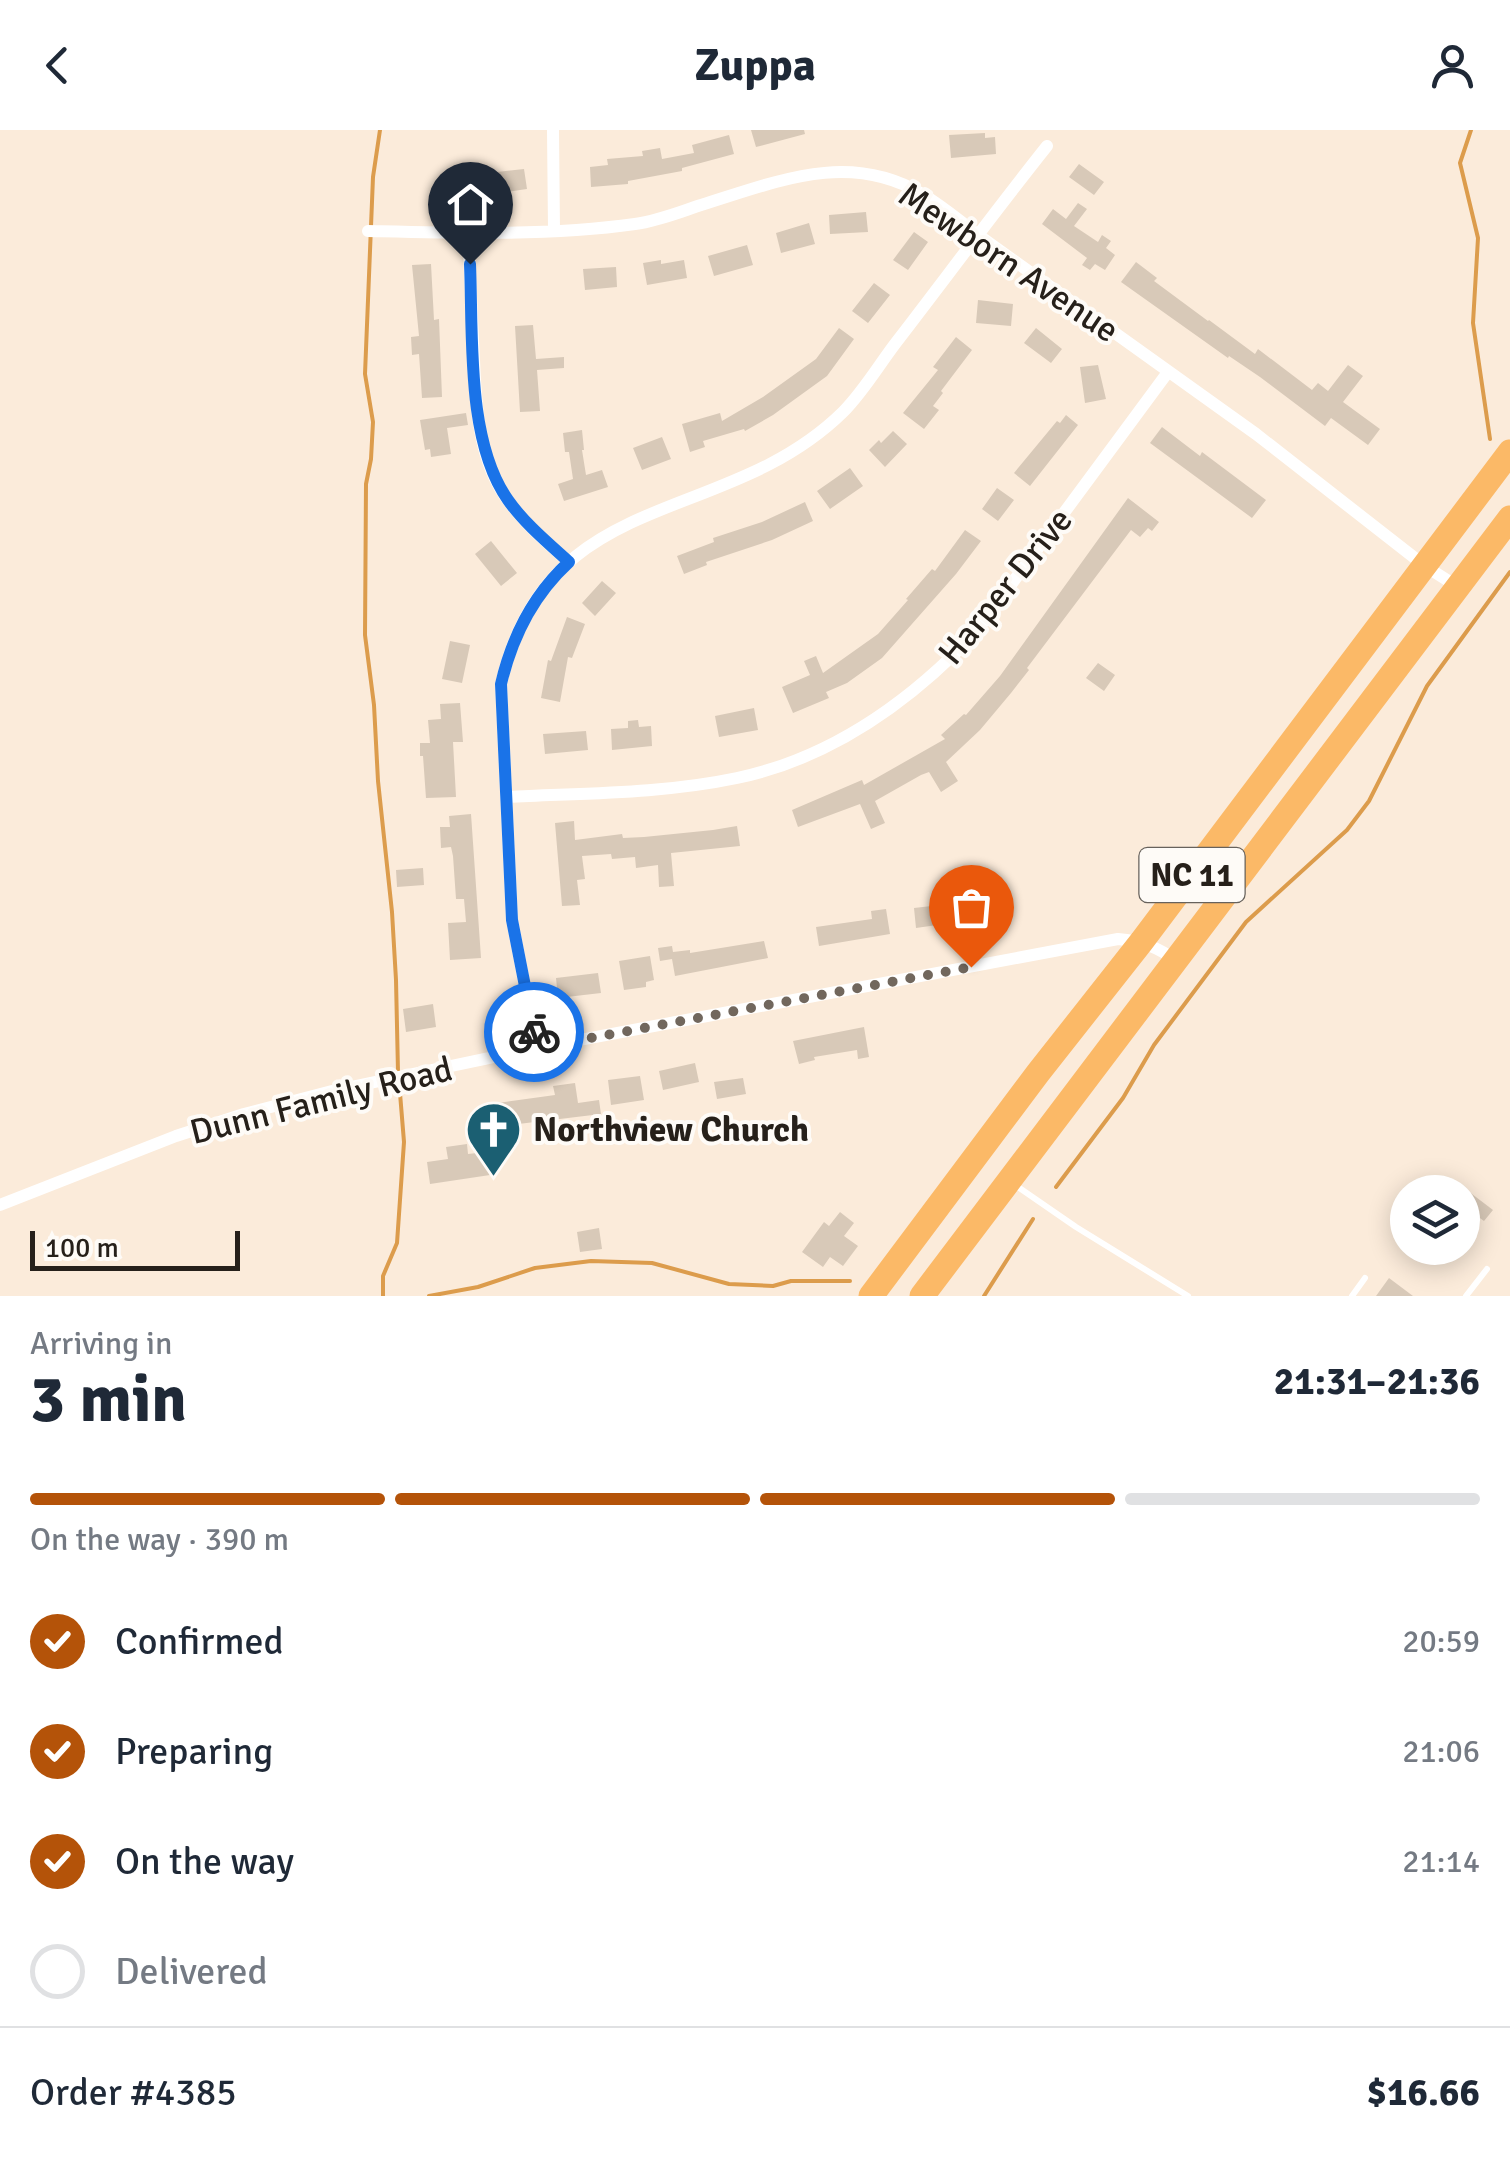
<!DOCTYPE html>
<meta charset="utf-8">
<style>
:root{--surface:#fff;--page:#f2f2f3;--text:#1f2937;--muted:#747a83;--line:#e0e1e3;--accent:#b45309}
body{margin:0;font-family:Signika,sans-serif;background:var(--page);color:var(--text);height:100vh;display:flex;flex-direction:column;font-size:38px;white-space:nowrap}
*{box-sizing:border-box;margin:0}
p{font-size:32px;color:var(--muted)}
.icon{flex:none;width:55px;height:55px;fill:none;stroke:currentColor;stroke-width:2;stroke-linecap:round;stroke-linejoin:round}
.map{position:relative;height:1166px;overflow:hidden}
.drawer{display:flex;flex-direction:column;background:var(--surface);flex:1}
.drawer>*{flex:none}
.controls{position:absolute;left:1390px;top:1045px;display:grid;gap:20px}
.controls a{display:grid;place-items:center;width:90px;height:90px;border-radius:50%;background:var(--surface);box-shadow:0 5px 25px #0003;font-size:50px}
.scale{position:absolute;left:30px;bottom:25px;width:210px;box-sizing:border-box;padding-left:10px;border:5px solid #26201a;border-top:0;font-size:28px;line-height:35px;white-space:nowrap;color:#26201a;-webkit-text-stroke:8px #fefbf7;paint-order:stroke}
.pin{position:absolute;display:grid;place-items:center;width:85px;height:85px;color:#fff;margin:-102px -42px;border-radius:50% 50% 50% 0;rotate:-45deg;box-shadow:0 0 10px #0007}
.pin .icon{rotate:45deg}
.courier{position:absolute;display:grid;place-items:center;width:100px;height:100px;margin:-50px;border:8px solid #1a73e8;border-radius:50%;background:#fff;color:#222;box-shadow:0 2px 12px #0007}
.head em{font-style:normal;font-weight:700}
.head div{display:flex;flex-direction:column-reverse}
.head{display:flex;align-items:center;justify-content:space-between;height:170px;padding:0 30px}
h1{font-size:65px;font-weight:700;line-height:75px}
.bar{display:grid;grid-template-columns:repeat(4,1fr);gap:15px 10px;align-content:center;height:120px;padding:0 30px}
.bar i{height:12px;border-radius:8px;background:var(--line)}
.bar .current{background:var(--accent)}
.bar p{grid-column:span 4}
.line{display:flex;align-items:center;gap:25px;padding:0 30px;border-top:2px solid var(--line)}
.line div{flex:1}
ol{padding:0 30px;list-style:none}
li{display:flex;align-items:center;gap:30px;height:110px}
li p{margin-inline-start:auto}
li .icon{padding:10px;border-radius:50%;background:var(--accent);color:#fff;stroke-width:4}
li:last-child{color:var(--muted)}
li i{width:55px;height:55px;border:5px solid var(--line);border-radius:50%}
header{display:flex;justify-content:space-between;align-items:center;height:130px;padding:0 30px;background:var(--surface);font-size:45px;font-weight:700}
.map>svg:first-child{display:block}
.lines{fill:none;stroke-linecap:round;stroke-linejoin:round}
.stream{stroke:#dc9c4c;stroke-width:4}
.building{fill:#d8c9b8}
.lane{stroke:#fff;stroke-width:6}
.street{stroke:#fff;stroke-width:12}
.highway{stroke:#fbb967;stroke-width:25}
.done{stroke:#71675d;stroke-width:10;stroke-dasharray:0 18}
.route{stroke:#1a73e8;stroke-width:12}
.labels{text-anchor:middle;stroke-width:8;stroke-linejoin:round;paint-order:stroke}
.shield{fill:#fefbf7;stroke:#67625c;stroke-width:2.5}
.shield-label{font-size:32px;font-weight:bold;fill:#26201a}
.street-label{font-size:35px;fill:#26201a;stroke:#fefbf7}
.poi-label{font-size:35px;font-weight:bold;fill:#26201a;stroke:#fefbf7;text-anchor:start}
</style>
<header><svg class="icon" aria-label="back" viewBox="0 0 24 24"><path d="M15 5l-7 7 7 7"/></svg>Zuppa<svg class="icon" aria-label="person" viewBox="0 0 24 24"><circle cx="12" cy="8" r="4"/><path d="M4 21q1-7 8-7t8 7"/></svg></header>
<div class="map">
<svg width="1510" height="1166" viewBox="0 0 1510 1166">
<rect width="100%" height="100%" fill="#fbebda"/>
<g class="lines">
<path class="stream" d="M380 0 373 47 365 244 373 292 371 329 366 354 365 505 374 575 378 651 392 782 396 850 398 942
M1471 0 1460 33 1478 108 1473 193 1490 309
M1056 1057 1123 968 1154 915 1246 792 1347 700 1369 671 1427 556 1510 442
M383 1166V1146L397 1113 404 1012 399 951
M429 1166 478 1157 535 1138 591 1131 652 1133 729 1154 773 1156 791 1151H850
M984 1166 1033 1089"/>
</g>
<path class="building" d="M751 0H804L805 4 756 17Z
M985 3V8L995 7 996 24 951 28 949 5Z
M729 5 734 24 682 38V41L628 51V54L591 57 590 37 608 35 607 29 643 26 642 21 660 18 662 29 694 23 692 15Z
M1079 34 1104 52 1094 65 1069 47Z
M524 39 527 59 500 63 497 42Z
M1078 73 1087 79 1074 96 1098 112 1102 105 1111 111 1106 118 1115 125 1105 140 1095 134 1090 140 1082 135 1087 128 1042 94 1053 79 1066 89Z
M866 82 868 102 830 104 829 85Z
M809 93 815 114 781 123 776 103Z
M914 102 928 112 908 140 893 130Z
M747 115 753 135 714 146 708 126Z
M661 130V134L684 130 687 148 647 155 643 133Z
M1136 132 1157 148 1154 151 1208 191 1209 190 1255 224 1258 219 1312 260 1318 253 1328 261 1348 235 1363 246 1343 272 1380 299 1368 315 1331 288 1325 296 1260 247 1229 226 1228 228 1121 152Z
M431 134 434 190 439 189 442 267 422 268 419 224 412 225 411 207 419 206 412 135Z
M616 137 617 157 585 160 583 139Z
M874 153 890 165 868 193 852 181Z
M978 170 1013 174 1011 196 976 193Z
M533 195 536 229 564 227V238L537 240 540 281 520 282 515 196Z
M839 198 854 209 827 246 773 285 745 301 744 299 703 311 705 317 690 322 682 294 720 283 722 291 763 267 816 229Z
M1036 198 1062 219 1051 233 1024 213Z
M956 207 972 220 941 261 943 263 933 276 939 280 924 299 903 283 938 240 933 237Z
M1098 235 1106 269 1085 273 1080 237Z
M466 283 468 295 447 298 451 324 431 327 430 319 425 320 420 290Z
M1066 285 1078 295 1030 356 1014 343 1057 291 1060 293Z
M1162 297 1200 326 1202 322 1266 370 1252 388 1150 313Z
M582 300 584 320H582L586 345 602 340 608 357 564 371 558 354 573 349 569 322H565L563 303Z
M893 301 907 314 885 337 869 320 879 310 881 313Z
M662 307 671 329 642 340 633 318Z
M850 338 863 356 830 379 817 361Z
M997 358 1014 370 998 391 982 379Z
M1128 368 1159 392 1152 401 1148 398 1140 407 1131 400 1027 538 1029 540 1011 563 980 600 946 632 958 651 941 662 929 642 921 645 875 671 885 693 871 699 860 674 798 697 792 680 862 650 864 655 945 609 941 605 964 584 966 585 1000 546Z
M805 372 813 391 772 410 706 432 707 435 684 444 677 426 714 412 713 408 762 392Z
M965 400 981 411 956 444 882 528 847 553 826 562 829 568 793 583 782 557 810 545 804 531 816 526 823 543 878 504 908 470 906 469 932 439 935 441Z
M491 411 517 443 501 456 475 424Z
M602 451 616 463 595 486 582 473Z
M567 487 585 494 572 528 568 527 560 572 541 568 548 530 551 531Z
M450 511 470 515 462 553 442 549Z
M1098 533 1115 545 1104 561 1086 548Z
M460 573 463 612H453L456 667 426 668 423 626H420V613H430L428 590 441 589 440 574Z
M754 578 758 600 719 607 715 586Z
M638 590 639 597 651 596 652 616 612 620 611 599 628 598V591Z
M586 601 588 620 545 624 543 604Z
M471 684 481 828 450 830 448 793 466 792 464 769H456L453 726 451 717 441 718 440 697H450L449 686Z
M574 691 575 710 622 704 623 708 644 707 713 700 737 696 740 716 671 723 674 756 659 757 658 735 636 738 635 727 612 729 611 724 582 726 585 749 577 750 580 775 562 776 555 693Z
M423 738 424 755 397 757 396 740Z
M949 774 951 793 916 798 914 778Z
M886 779 890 804 819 816 816 797 872 789 871 781Z
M764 811 768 828 675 846 672 829 660 831 658 818 672 816 673 822 690 820V823Z
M650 826 654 850 646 852V857L624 860 619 831Z
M598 843 601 863 558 868 556 848Z
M433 874 436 897 406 902 403 879Z
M864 897 869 927 858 929 857 920 814 927 815 930 799 934 793 911Z
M695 933 699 952 663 960 659 941Z
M640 946 644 970 611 975 608 950Z
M743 948 746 964 717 969 714 952Z
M575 953 578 973 599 970 601 984 501 996 498 973 555 965 553 956Z
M467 1014 468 1024 486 1022 490 1045 430 1054 427 1032 448 1029 446 1017Z
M1468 1061 1493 1080 1484 1091 1462 1075V1068Z
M840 1082 854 1093 844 1106 858 1116 843 1136 830 1127 823 1137 802 1122 824 1092 829 1096Z
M599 1098 602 1119 580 1122 577 1102Z
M1389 1148 1413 1166H1376Z"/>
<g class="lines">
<path class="lane" d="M1015 1055 1076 1097 1188 1166
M1352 1166 1365 1148
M1466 1166 1487 1139"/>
<path class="street" d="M553 0 554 100
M368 101C454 103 550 106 635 94 658 91 680 82 701 75 776 52 848 20 922 64 942 76 960 91 978 105L1256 304 1425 436 1458 457
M468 101C470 137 471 173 473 209 476 264 474 325 509 372 525 394 548 414 569 432
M506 667C583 663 661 664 737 648 832 628 911 571 976 502L1168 242
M537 918 512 790 501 554C547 353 724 399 843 282 864 261 880 233 898 210 948 145 996 80 1047 16
M0 1075 176 1006 244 984 332 961 537 918 1118 809C1142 811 1157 817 1177 831"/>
<path class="highway" d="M871 1166 1038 943 1142 811 1510 322
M922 1166 1510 388"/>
</g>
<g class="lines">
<path class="done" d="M534 902 537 918 971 837"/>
<path class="route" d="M470 134C473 205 466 311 508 370 524 393 548 413 569 432 533 465 512 507 501 554L512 790 534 902"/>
</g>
<defs>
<symbol id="church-pin" viewBox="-11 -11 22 30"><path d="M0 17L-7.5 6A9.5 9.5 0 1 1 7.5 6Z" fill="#1b5f72" stroke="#fefbf7"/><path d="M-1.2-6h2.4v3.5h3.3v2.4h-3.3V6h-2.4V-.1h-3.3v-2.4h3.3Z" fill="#fff"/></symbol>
</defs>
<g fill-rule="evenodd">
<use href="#church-pin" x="462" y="968" width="63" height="86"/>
</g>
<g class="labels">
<rect class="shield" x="1139.5" y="718" width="105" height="54" rx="8"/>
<g class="shield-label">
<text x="1192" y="756">NC 11</text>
</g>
<g class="street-label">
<text transform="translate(1009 132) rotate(34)" y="12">Mewborn Avenue</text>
<text transform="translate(1005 456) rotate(-51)" y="12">Harper Drive</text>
<text transform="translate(321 970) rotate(-14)" y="12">Dunn Family Road</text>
</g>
<g class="poi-label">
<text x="533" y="1011">Northview Church</text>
</g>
</g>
</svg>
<div class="controls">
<a><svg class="icon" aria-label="layers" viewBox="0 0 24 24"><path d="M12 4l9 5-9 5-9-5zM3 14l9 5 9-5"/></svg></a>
</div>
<div class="scale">100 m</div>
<div class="pin" style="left:971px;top:837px;background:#ea580c"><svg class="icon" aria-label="bag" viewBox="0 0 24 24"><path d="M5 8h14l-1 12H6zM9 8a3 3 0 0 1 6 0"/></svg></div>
<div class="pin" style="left:470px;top:134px;background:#1f2937"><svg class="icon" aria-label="home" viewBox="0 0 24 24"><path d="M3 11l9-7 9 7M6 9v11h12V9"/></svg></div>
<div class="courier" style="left:534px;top:902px"><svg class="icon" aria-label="bike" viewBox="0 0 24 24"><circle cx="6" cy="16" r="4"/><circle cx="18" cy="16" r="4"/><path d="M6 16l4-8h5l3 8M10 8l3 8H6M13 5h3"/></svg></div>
</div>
<section class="drawer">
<div class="head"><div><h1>3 min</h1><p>Arriving in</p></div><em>21:31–21:36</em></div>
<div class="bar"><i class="current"></i><i class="current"></i><i class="current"></i><i></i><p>On the way · 390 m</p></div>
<ol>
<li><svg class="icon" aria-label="check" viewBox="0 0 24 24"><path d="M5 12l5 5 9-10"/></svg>Confirmed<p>20:59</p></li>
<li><svg class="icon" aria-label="check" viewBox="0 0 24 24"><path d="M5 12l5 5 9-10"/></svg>Preparing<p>21:06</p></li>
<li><svg class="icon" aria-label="check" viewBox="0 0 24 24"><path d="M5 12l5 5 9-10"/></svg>On the way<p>21:14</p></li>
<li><i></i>Delivered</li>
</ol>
<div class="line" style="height:130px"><div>Order #4385</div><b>$16.66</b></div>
</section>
